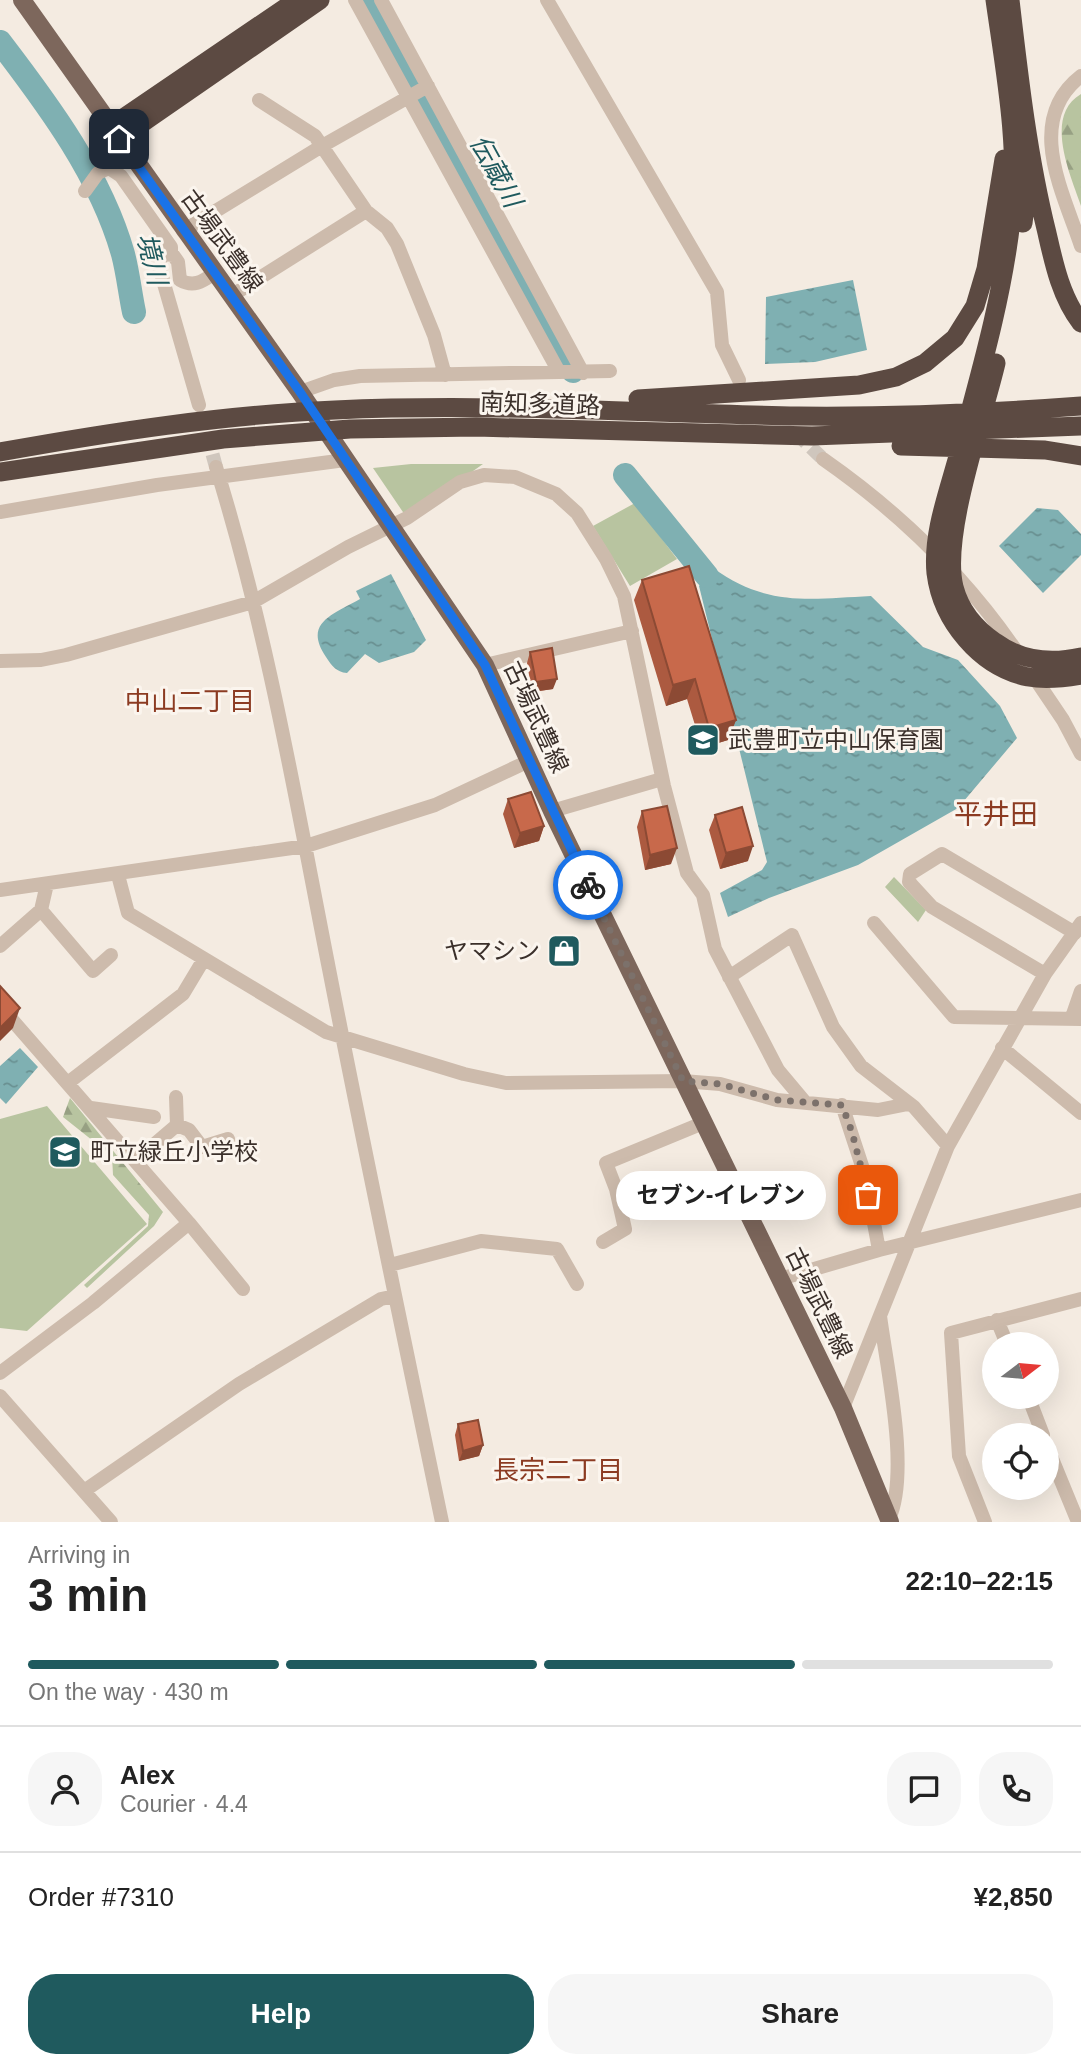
<!DOCTYPE html>
<meta charset="utf-8">
<style>
:root{--surface:#fff;--page:#f6f6f6;--text:#222;--muted:#767676;--line:#e0e0e0;--accent:#1f5a5e}
body{margin:0;font-family:Helvetica,"Noto Sans JP",sans-serif;background:var(--page);color:var(--text);height:100vh;display:flex;flex-direction:column;font-size:26px;white-space:nowrap}
*{box-sizing:border-box;margin:0}
p{font-size:23px;color:var(--muted)}
.icon{flex:none;width:38px;height:38px;fill:none;stroke:currentColor;stroke-width:2;stroke-linecap:round;stroke-linejoin:round}
.map{position:relative;height:1522px;overflow:hidden}
.details{display:flex;flex-direction:column;background:var(--surface);flex:1}
.details>*{flex:none}
.needle{width:46px;rotate:74deg}
.fabs{position:absolute;left:982px;top:1332px;display:grid;gap:14px}
.fabs a{display:grid;place-items:center;width:77px;height:77px;border-radius:50%;background:var(--surface);box-shadow:0 7px 28px #0002;font-size:35px}
.pin{position:absolute;display:grid;place-items:center;width:60px;height:60px;color:#fff;margin:-30px;border-radius:14px;box-shadow:0 4px 10px #0006}
.courier{position:absolute;display:grid;place-items:center;width:70px;height:70px;margin:-35px;border:5px solid #1a73e8;border-radius:50%;background:#fff;color:#222;box-shadow:0 2px 9px #0007}
.bubble{position:absolute;height:49px;border-radius:24px;background:var(--surface);box-shadow:0 7px 28px #0002;font-size:23px;font-weight:700;line-height:49px;text-align:center}
.summary em{font-style:normal;font-weight:700}
.summary div{display:flex;flex-direction:column-reverse}
.summary{display:flex;align-items:center;justify-content:space-between;height:119px;padding:0 28px}
h1{font-size:46px;font-weight:700;line-height:52px}
.bar{display:grid;grid-template-columns:repeat(4,1fr);gap:10px 7px;align-content:center;height:84px;padding:0 28px}
.bar i{height:9px;border-radius:5px;background:var(--line)}
.bar .on{background:var(--accent)}
.bar p{grid-column:span 4}
.line{display:flex;align-items:center;gap:18px;padding:0 28px;border-top:2px solid var(--line)}
.line div{flex:1}
.round{display:grid;place-items:center;flex:none;width:74px;height:74px;border-radius:28px;background:var(--page)}
.cta{display:flex;gap:14px;margin-top:auto;padding:14px 28px}
.cta a{flex:1;height:80px;border-radius:28px;background:var(--accent);color:#fff;font-size:28px;font-weight:700;line-height:80px;text-align:center}
.cta a+a{background:var(--page);color:var(--text)}
.map>svg:first-child{display:block}
.forest{fill:url(#forest-firs)}
.green{fill:#b8c4a0}
.water{fill:url(#water-ripples)}
.lines{fill:none;stroke-linecap:round;stroke-linejoin:round}
.river{stroke:#7fb0b2;stroke-width:24}
.minor-tunnel{stroke:#cfc6bd;stroke-width:14;stroke-dasharray:14 7;stroke-linecap:butt}
.minor{stroke:#cdbbac;stroke-width:14}
.major{stroke:#7d675c;stroke-width:18}
.highway{stroke:#5c4a42;stroke-width:19}
.wall{fill:#ac5a40}
.shaded-wall{fill:#8c4a34}
.building{fill:#c8694b;stroke:#8c4a34;stroke-width:2}
.done{stroke:#7c716b;stroke-width:7;stroke-dasharray:0 12.6}
.route{stroke:#1a73e8;stroke-width:9}
.labels{text-anchor:middle;stroke-width:6;stroke-linejoin:round;paint-order:stroke}
.street-label{font-size:24px;fill:#3b302b;stroke:#fbf5ee}
.poi-label{font-size:24px;fill:#3b302b;stroke:#fbf5ee;text-anchor:start}
.water-label{font-size:26px;font-style:italic;fill:#1f5a5e;stroke:#fbf5ee}
.neighbourhood-label{font-size:26px;fill:#8c3b22;stroke:#fbf5ee}
.quarter-label{font-size:28px;fill:#8c3b22;stroke:#fbf5ee}
</style>
<div class="map">
<svg width="1081" height="1522" viewBox="0 0 1081 1522">
<defs>
<pattern id="forest-firs" width="22" height="20" patternUnits="userSpaceOnUse" patternTransform="scale(1.75)"><rect width="22" height="20" fill="#b8c4a0"/><path d="M5 1l3.5 6h-7zM16 11l3.5 6h-7z" fill="#97a083"/></pattern>
<pattern id="water-ripples" width="26" height="14" patternUnits="userSpaceOnUse" patternTransform="scale(1.75)"><rect width="26" height="14" fill="#7fb0b2"/><path d="M2 4q2-2 4 0t4 0M15 11q2-2 4 0t4 0" fill="none" stroke="#699091"/></pattern>
</defs>
<rect width="100%" height="100%" fill="#f4ebe1"/>
<path class="forest" d="M1081 94V206C1071 176 1043 116 1081 94Z
M70 1098 163 1212 154 1226 87 1288 84 1285 148 1226 149 1215 113 1175 112 1156 63 1117Z"/>
<path class="green" d="M411 464H483L407 518 373 468Z
M635 503 677 559 630 586 593 526Z
M894 877 926 910 918 922 885 887Z
M47 1106 147 1224 27 1331 0 1328V1119Z"/>
<path class="water" d="M853 280 867 350 815 362 765 364 766 297Z
M1037 508 1058 510 1081 534V555L1043 593 999 546Z
M713 568C767 607 809 599 871 596L923 647 958 660 1000 706 1017 738 958 808 858 865 769 898 728 917 720 893 762 870 767 862 699 586Z
M391 574 426 640 414 652 379 663 365 654 347 673C336 672 332 666 326 657 303 623 332 615 360 599L356 591Z
M20 1048 38 1067 6 1104 0 1098V1066Z"/>
<g class="lines">
<path class="river" d="M367 0 573 371
M0 42C49 106 101 176 123 254 128 273 130 293 134 312
M625 475 707 576"/>
<path class="minor-tunnel" d="M796 433 823 459
M207 434 216 467"/>
<path class="minor" d="M355 0 559 372
M381 0 583 373
M547 0 717 292 722 345 739 380
M1081 76C1024 120 1063 192 1081 246
M259 100 315 136 366 211 387 228 397 244 434 335 445 375
M85 191 98 173 109 168 121 176 171 247V253
M183 231 322 146 428 86
M231 296 366 211
M300 392 334 380 360 376 610 371
M199 405 158 263 164 254 173 255 178 262 180 280C194 288 203 281 215 273
M823 459C899 512 967 578 1019 655
M216 467C267 631 296 801 329 969 365 1154 404 1338 442 1522
M0 512 157 485 345 460
M0 661 41 660 66 655 253 602 348 547 407 518 460 482 484 475 515 477 556 494 577 513 606 559 624 596 664 786 687 873 703 895 715 949 778 1070 804 1101
M485 665 632 631
M1032 674 1063 720 1081 754
M552 811 662 779
M118 875 128 913 326 1032 464 1074 506 1083 683 1081 720 1084 777 1100 878 1110 908 1104
M0 890 306 846 435 805 529 761
M41 910 93 971 111 955
M874 923 954 1017 1081 1019
M0 946 41 910 47 884
M1045 974 932 907 909 882 910 874 942 854 1075 933
M729 977 792 935 833 1027 861 1066 914 1107 948 1146
M0 1006 189 1223 93 1303 0 1373
M1072 1017 1081 991
M1002 1048 1081 1113
M69 1082 183 994 204 959
M176 1097 177 1125
M842 1105 865 1175 879 1250
M91 1108 154 1117
M136 1160 177 1125 189 1130 202 1147 228 1139
M189 1223 243 1289
M603 1242 625 1229 616 1189 606 1163 703 1123
M390 1265 481 1241 557 1249 577 1284
M780 1279 879 1250 1081 1200
M880 1316C887 1369 910 1472 889 1519
M997 1320 1007 1344
M0 1396 111 1522
M1028 1396 1043 1435
M843 1408 948 1146 1045 974 1081 923
M1046 1444 1078 1522
M84 1491 239 1384 381 1299 395 1296
M985 1522 959 1456 951 1333 1081 1299"/>
<path class="major" d="M22 0 300 392 485 665 552 811 843 1408 890 1522"/>
<path class="highway" d="M995 0C1005 71 1020 150 1011 221 1002 299 980 374 960 449 950 488 932 532 936 573 942 621 980 667 1028 677 1046 680 1064 678 1081 675
M1010 0C1019 78 1028 157 1047 233 1054 264 1061 297 1081 323
M110 127 297 0
M119 139 320 0
M1023 223 1030 166
M996 363C983 419 941 535 954 587 960 610 976 629 995 642 1021 661 1050 664 1081 657
M638 399 859 385 896 377 925 363 955 338 975 306 986 269 1004 159
M901 446 1045 450 1081 456
M0 452C111 432 222 415 335 410 489 403 644 413 798 416 892 417 987 413 1081 406
M0 472 223 439 350 429 476 427 812 436 1081 426"/>
</g>
<path class="wall" d="M642 580 736 720 728 740 702 748 687 699 666 706 634 600Z
M530 652 553 689 532 692 527 663Z
M508 799 544 826 539 841 514 848 503 814Z
M642 811 671 864 645 870 637 827Z
M715 815 748 861 720 869 709 830Z
M458 1424 483 1445 479 1456 459 1461 455 1435Z"/>
<path class="shaded-wall" d="M557 679 553 689 532 692 536 682Z
M695 679 687 699 666 706 673 685Z
M736 720 728 740 702 748 709 728Z
M544 826 539 841 514 848 520 833Z
M753 846 748 861 720 869 726 853Z
M677 848 671 864 645 870 650 855Z
M20 1008 13 1028 0 1041V1028Z
M483 1445 479 1456 459 1461 463 1451Z"/>
<path class="building" d="M689 566 736 720 709 728 695 679 673 685 642 580Z
M552 648 557 679 536 682 530 652Z
M531 792 544 826 520 833 508 799Z
M667 806 677 848 650 855 642 811Z
M742 807 753 846 726 853 715 815Z
M0 986 20 1008 0 1028Z
M478 1420 483 1445 463 1451 458 1424Z"/>
<g class="lines">
<path class="done" d="M588 885 683 1081 720 1084 777 1100 842 1105 852 1132 868 1195"/>
<path class="route" d="M119 139 300 392 485 665 588 885"/>
</g>
<defs>
<symbol id="school-square" viewBox="-11 -11 22 22"><rect x="-9" y="-9" width="18" height="18" rx="4" fill="#1f5a5e" stroke="#fbf5ee"/><path d="M0-5L7-2L0 1L-7-2ZM-4 1L0 2.5L4 1V4Q0 6-4 4Z" fill="#fff"/></symbol>
<symbol id="shop-square" viewBox="-11 -11 22 22"><rect x="-9" y="-9" width="18" height="18" rx="4" fill="#1f5a5e" stroke="#fbf5ee"/><path d="M-5-2.5h2.3a2.7 3.5 0 0 1 5.4 0H5L5.5 6h-11ZM-1.5-2.5h3a1.5 2.3 0 0 0-3 0Z" fill="#fff"/></symbol>
</defs>
<g fill-rule="evenodd">
<use href="#school-square" x="684" y="721" width="38" height="38"/>
<use href="#shop-square" x="545" y="932" width="38" height="38"/>
<use href="#school-square" x="46" y="1133" width="38" height="38"/>
</g>
<g class="labels">
<g class="street-label">
<text transform="translate(222 241) rotate(54)" y="8">古場武豊線</text>
<text transform="translate(540 404) rotate(2)" y="8">南知多道路</text>
<text transform="translate(536 717) rotate(65)" y="8">古場武豊線</text>
<text transform="translate(819 1303) rotate(64)" y="8">古場武豊線</text>
</g>
<g class="poi-label">
<text x="728" y="748">武豊町立中山保育園</text>
<text x="540" y="959" text-anchor="end">ヤマシン</text>
<text x="90" y="1160">町立緑丘小学校</text>
</g>
<g class="water-label">
<text transform="translate(496 171) rotate(61)" y="9">伝蔵川</text>
<text transform="translate(152 259) rotate(76)" y="9">境川</text>
</g>
<g class="neighbourhood-label">
<text x="190" y="710">中山二丁目</text>
<text x="558" y="1479">長宗二丁目</text>
</g>
<g class="quarter-label">
<text x="996" y="824">平井田</text>
</g>
</g>
</svg>
<div class="fabs">
<a><svg class="needle" viewBox="-14 -14 28 28"><path d="M0-13l5 13h-10z" fill="#e53935"/><path d="M0 13l5-13h-10z" fill="#767676"/></svg></a>
<a><svg class="icon" aria-label="locate" viewBox="0 0 24 24"><circle cx="12" cy="12" r="6"/><path d="M12 2v4M12 18v4M2 12h4M18 12h4"/></svg></a>
</div>
<div class="pin" style="left:868px;top:1195px;background:#ea580c"><svg class="icon" aria-label="bag" viewBox="0 0 24 24"><path d="M5 8h14l-1 12H6zM9 8a3 3 0 0 1 6 0"/></svg></div>
<div class="pin" style="left:119px;top:139px;background:#1f2937"><svg class="icon" aria-label="home" viewBox="0 0 24 24"><path d="M3 11l9-7 9 7M6 9v11h12V9"/></svg></div>
<div class="courier" style="left:588px;top:885px"><svg class="icon" aria-label="bike" viewBox="0 0 24 24"><circle cx="6" cy="16" r="4"/><circle cx="18" cy="16" r="4"/><path d="M6 16l4-8h5l3 8M10 8l3 8H6M13 5h3"/></svg></div>
<div class="bubble" style="left:616px;top:1171px;width:210px">セブン-イレブン</div>
</div>
<section class="details">
<div class="summary"><div><h1>3 min</h1><p>Arriving in</p></div><em>22:10–22:15</em></div>
<div class="bar"><i class="on"></i><i class="on"></i><i class="on"></i><i></i><p>On the way · 430 m</p></div>
<div class="line" style="height:126px"><a class="round"><svg class="icon" aria-label="person" viewBox="0 0 24 24"><circle cx="12" cy="8" r="4"/><path d="M4 21q1-7 8-7t8 7"/></svg></a><div><b>Alex</b><p>Courier · 4.4</p></div><a class="round"><svg class="icon" aria-label="chat" viewBox="0 0 24 24"><path d="M4 5h16v11H9l-5 4z"/></svg></a><a class="round"><svg class="icon" aria-label="phone" viewBox="0 0 24 24"><path d="M5 4h4l2 5-3 2q2 4 5 5l2-3 5 2v4C11 20 4 13 5 4z"/></svg></a></div>
<div class="line" style="height:91px"><div>Order #7310</div><b>¥2,850</b></div>
<div class="cta"><a>Help</a><a>Share</a></div>
</section>
